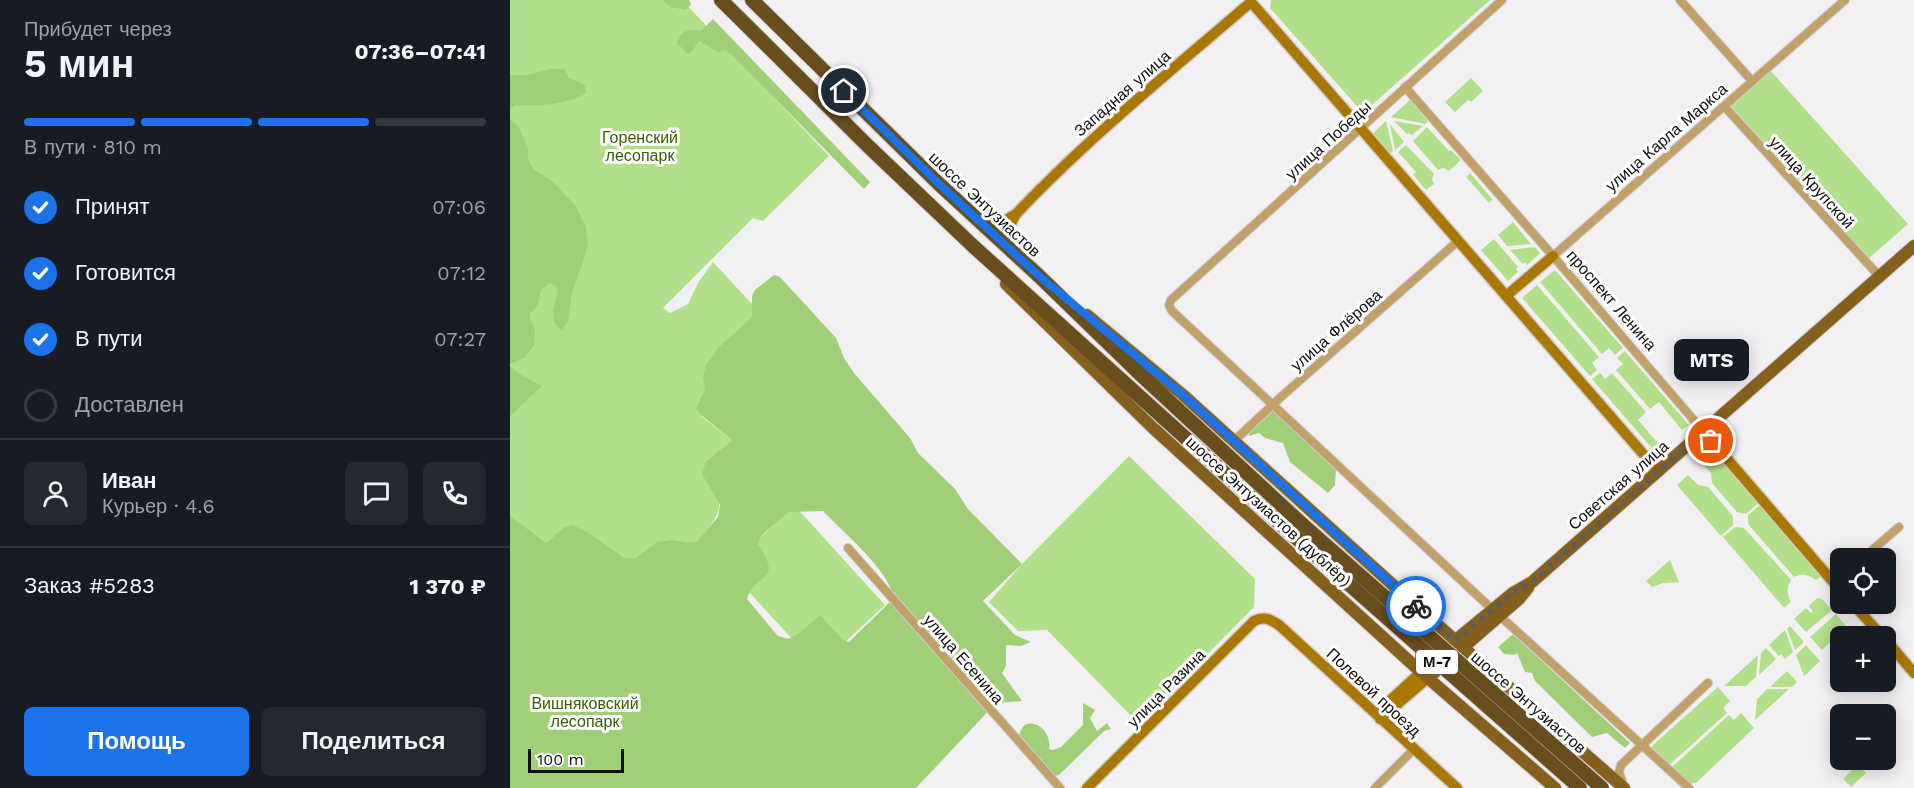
<!DOCTYPE html>
<html lang="ru">
<meta charset="utf-8">
<style>
:root{--surface:#171b24;--page:#242831;--text:#f1f3f6;--muted:#9ea1a6;--line:#363941;--accent:#1a73e8}
body{margin:0;font-family:"Work Sans",sans-serif;background:var(--page);color:var(--text);height:100vh;display:flex;flex-direction:column;font-size:22px;white-space:nowrap}
*{box-sizing:border-box;margin:0}
p{font-size:20px;color:var(--muted)}
.icon{flex:none;width:33px;height:33px;fill:none;stroke:currentColor;stroke-width:2;stroke-linecap:round;stroke-linejoin:round}
.map{position:relative;flex:1;overflow:hidden}
.details{display:flex;flex-direction:column;background:var(--surface);width:510px}
.details>*{flex:none}
.fabs{position:absolute;left:1320px;top:548px;display:grid;gap:12px}
.fabs a{display:grid;place-items:center;width:66px;height:66px;border-radius:9px;background:var(--surface);box-shadow:0 3px 15px #0003;font-size:30px}
.scale{position:absolute;left:18px;bottom:15px;width:96px;box-sizing:border-box;padding-left:6px;border:3px solid #0f0e0f;border-top:0;font-size:16px;line-height:21px;white-space:nowrap;color:#0f0e0f;-webkit-text-stroke:4px #fffeff;paint-order:stroke}
.pin{position:absolute;display:grid;place-items:center;width:51px;height:51px;color:#fff;margin:-26px;border:3px solid #fff;border-radius:50%;box-shadow:0 2px 6px #0007}
.courier{position:absolute;display:grid;place-items:center;width:60px;height:60px;margin:-30px;border:4px solid #1a73e8;border-radius:50%;background:#fff;color:#222;box-shadow:0 2px 8px #0007}
.bubble{position:absolute;height:42px;border-radius:9px;background:var(--surface);box-shadow:0 3px 15px #0003;font-size:20px;font-weight:700;line-height:42px;text-align:center}
.summary em{font-style:normal;font-weight:700}
.summary div{display:flex;flex-direction:column-reverse}
.summary{display:flex;align-items:center;justify-content:space-between;height:102px;padding:0 24px}
h1{font-size:39px;font-weight:700;line-height:45px}
.bar{display:grid;grid-template-columns:repeat(4,1fr);gap:9px 6px;align-content:center;height:72px;padding:0 24px}
.bar i{height:8px;border-radius:4px;background:var(--line)}
.bar .on{background:var(--accent)}
.bar p{grid-column:span 4}
.line{display:flex;align-items:center;gap:15px;padding:0 24px;border-top:2px solid var(--line)}
.line div{flex:1}
.round{display:grid;place-items:center;flex:none;width:63px;height:63px;border-radius:9px;background:var(--page)}
ol{padding:0 24px;list-style:none}
li{display:flex;align-items:center;gap:18px;height:66px}
li p{margin-inline-start:auto}
li .icon{padding:6px;border-radius:50%;background:var(--accent);color:#fff;stroke-width:4}
li:last-child{color:var(--muted)}
li i{width:33px;height:33px;border:3px solid var(--line);border-radius:50%}
.action{display:flex;gap:12px;margin-top:auto;padding:12px 24px}
.action a{flex:1;height:69px;border-radius:9px;background:var(--accent);color:#fff;font-size:24px;font-weight:700;line-height:69px;text-align:center}
.action a+a{background:var(--page);color:var(--text)}
main{display:flex;flex:1;min-height:0}
.map>svg:first-child{display:block}
.green{fill:#b2e08a}
.forest{fill:#a1cf78;fill-rule:evenodd}
.lines{fill:none;stroke-linecap:round;stroke-linejoin:round}
.street-casing{stroke:#cecccf;stroke-width:10}
.secondary-casing{stroke:#cecccf;stroke-width:13}
.primary-casing{stroke:#cecccf;stroke-width:14}
.highway-casing{stroke:#cecccf;stroke-width:16}
.street{stroke:#c2a069;stroke-width:8}
.secondary{stroke:#aa7701;stroke-width:10}
.primary{stroke:#85601d;stroke-width:12}
.highway{stroke:#684d1d;stroke-width:14}
.highway-bridge-casing{stroke:#cecccf;stroke-width:16;stroke-linecap:butt}
.highway-bridge{stroke:#684d1d;stroke-width:14}
.done{stroke:#5e5d5f;stroke-width:6;stroke-dasharray:0 10.8}
.route{stroke:#1a73e8;stroke-width:8}
.labels{text-anchor:middle;stroke-width:6;stroke-linejoin:round;paint-order:stroke}
.shield{fill:#fffeff;stroke:#575657;stroke-width:1.5}
.shield-label{font-size:15px;font-weight:bold;fill:#0f0e0f}
.street-label{font-size:16px;fill:#0f0e0f;stroke:#fffeff}
.park-label{font-size:16px;fill:#396000;stroke:#fffeff}
</style>
<main>
<section class="details">
<div class="summary"><div><h1>5 мин</h1><p>Прибудет через</p></div><em>07:36–07:41</em></div>
<div class="bar"><i class="on"></i><i class="on"></i><i class="on"></i><i></i><p>В пути · 810 m</p></div>
<ol>
<li><svg class="icon" aria-label="check" viewBox="0 0 24 24"><path d="M5 12l5 5 9-10"/></svg>Принят<p>07:06</p></li>
<li><svg class="icon" aria-label="check" viewBox="0 0 24 24"><path d="M5 12l5 5 9-10"/></svg>Готовится<p>07:12</p></li>
<li><svg class="icon" aria-label="check" viewBox="0 0 24 24"><path d="M5 12l5 5 9-10"/></svg>В пути<p>07:27</p></li>
<li><i></i>Доставлен</li>
</ol>
<div class="line" style="height:108px"><a class="round"><svg class="icon" aria-label="person" viewBox="0 0 24 24"><circle cx="12" cy="8" r="4"/><path d="M4 21q1-7 8-7t8 7"/></svg></a><div><b>Иван</b><p>Курьер · 4.6</p></div><a class="round"><svg class="icon" aria-label="chat" viewBox="0 0 24 24"><path d="M4 5h16v11H9l-5 4z"/></svg></a><a class="round"><svg class="icon" aria-label="phone" viewBox="0 0 24 24"><path d="M5 4h4l2 5-3 2q2 4 5 5l2-3 5 2v4C11 20 4 13 5 4z"/></svg></a></div>
<div class="line" style="height:78px"><div>Заказ #5283</div><b>1 370 ₽</b></div>
<div class="action"><a>Помощь</a><a>Поделиться</a></div>
</section>
<div class="map">
<svg width="1404" height="788" viewBox="0 0 1404 788">
<rect width="100%" height="100%" fill="#f2f0f3"/>
<path class="green" d="M0 0H172L319 156 253 221 243 218 153 308 160 313 178 304 188 283 203 262 242 304V315L191 416 222 440 196 461C210 503 220 506 187 541L183 542 0 788Z
M761 0H980L853 113 760 8Z
M1260 70 1398 224 1358 259 1220 105Z
M961 78 973 91 961 102 958 100 945 112 935 102Z
M900 100 918 121 915 124 881 117Z
M876 121 883 151 880 154 862 134Z
M884 121 913 126 902 135 899 133 897 134Z
M880 124 894 142 885 150Z
M917 127 939 151 941 150 951 160 939 171 933 168 928 170 903 141Z
M896 145 924 174 922 179 924 184 916 190 903 175 906 172 888 152Z
M960 173 983 200 979 203 956 177Z
M1003 222 1021 244 997 246 988 235Z
M984 239 1008 267 1006 269 1008 272 998 281 971 250Z
M1025 247 1030 253 1017 265 1015 262 1013 264 1000 250Z
M1045 270 1113 348 1105 355 1099 348 1092 354 1030 282Z
M1027 285 1089 357 1082 363 1087 370 1080 376 1012 298Z
M1115 351 1179 425 1172 430 1149 402 1140 409 1106 370 1113 364 1107 358Z
M1090 373 1095 379 1102 373 1136 412 1128 420 1152 448 1146 453 1082 379Z
M1204 452 1248 503 1236 514 1227 512 1202 483 1201 473 1192 463Z
M619 456 745 579 744 607 629 724 537 630 508 631 479 602 512 564Z
M1178 475 1188 485 1198 487 1223 516V525L1211 536 1167 485Z
M1250 505 1311 576 1306 580C1298 575 1293 573 1284 577L1238 524V515Z
M285 506 375 605 331 646 285 642 238 591 232 554Z
M1225 527 1234 528 1281 580C1276 588 1277 594 1281 602L1274 608 1213 537Z
M1160 560 1169 582 1153 583 1142 587 1136 581Z
M1307 598 1312 599 1322 610 1296 632 1284 619 1296 608 1301 613 1303 612 1299 606Z
M1326 614 1335 625V630L1325 639 1321 634 1319 635 1323 640 1312 650 1300 637Z
M1280 626 1294 642 1285 650 1277 629Z
M1275 630 1283 652 1275 659 1271 654 1269 656 1259 645Z
M1296 645 1310 661 1294 676 1286 655Z
M1256 648 1266 659 1249 675 1251 653Z
M1248 655 1246 677 1236 686H1214Z
M1277 671 1287 682 1282 687H1260Z
M1208 687 1220 701 1213 708 1217 713 1158 766 1141 749 1143 745Z
M1257 689H1279L1245 720 1247 699Z
M1231 713 1244 728 1186 783 1178 784 1161 768 1219 715 1224 720Z
M1348 764 1356 773 1341 787 1333 779Z"/>
<path class="forest" d="M153 0H179L181 4 176 10 160 7Z
M203 19 360 182 354 189 221 54 214 50 208 52 189 41 181 53 178 54 167 43C172 28 179 30 191 31Z
M41 69H54L59 78 75 85 76 93C61 104 24 107 5 105L0 110V75H17Z
M0 119 9 127 18 148V159L23 169 42 181 65 205 75 225 78 242 76 253 62 293 58 321 52 330C37 322 45 304 48 290L45 285 40 283 31 290 28 305 20 314V319L25 329 24 345 14 358 0 364Z
M264 275 270 277 326 338 334 358 344 373 400 438 408 453 445 489 458 509 512 564 473 601 505 635 521 642 511 646 496 645V666L492 673 512 701 486 703 406 788H0V516L36 543 55 527 63 525 79 533 114 558H126L147 542 162 540 177 543 187 541 208 517 210 505 192 474 196 461 222 440 191 415 186 408 195 390 193 377 196 365 211 345 239 320 242 315V296L245 290ZM313 511C331 530 370 563 380 587 382 591 381 596 381 601L339 642 333 640 310 615 287 635 278 639 268 636 237 599C246 570 274 584 248 544L251 536 279 512Z
M0 366 10 374 32 386 0 416Z
M762 409 826 470 825 485 818 493 780 462 773 443 755 438 749 433 739 436V432Z
M1003 634 1120 743 1115 748 1097 733 1082 737 1025 681 1022 673 1015 672 1007 653 1004 655 994 654 988 647Z
M573 703 585 710 580 718 587 731 597 723 601 729 594 731 549 775 545 776 509 738C511 711 543 726 539 749L543 750 551 747 573 725Z"/>
<g class="lines">
<defs>
<path id="street" d="M1170 0 1242 81
M895 87 1043 256 1194 432
M1214 106 1370 277
M1043 256 1335 0
M724 441 772 396 948 241
M338 548 550 788
M1353 558 1389 527
M983 610 662 311 659 305 661 300 992 0
M990 616 1179 788
M1113 784 1109 772 1111 765 1198 683
M865 788 904 749"/>
<path id="secondary" d="M506 214C579 137 661 71 741 2L1148 471
M469 221 491 223 506 214 496 233 500 248
M996 296 1043 256
M1194 432 1330 590
M1342 603 1372 636
M1376 640 1404 673
M872 708 911 672
M870 719 918 678
M577 788 744 621C754 616 760 619 769 625L947 788"/>
<path id="primary" d="M496 284 642 427 911 672 1045 788
M577 315 673 395 915 614 1114 788
M911 672 946 640 1003 593 1022 582 1055 553 1404 246
M918 678 1009 599 1018 588"/>
<path id="highway" d="M211 0 358 146 463 246 783 535
M242 0 428 183 529 276 630 374 793 525"/>
</defs>
<use href="#street" class="street-casing"/>
<use href="#secondary" class="secondary-casing"/>
<use href="#primary" class="primary-casing"/>
<use href="#highway" class="highway-casing"/>
<use href="#street" class="street"/>
<use href="#secondary" class="secondary"/>
<use href="#primary" class="primary"/>
<use href="#highway" class="highway"/>
<defs>
<path id="highway-bridge" d="M793 525 1092 788
M783 535 1070 788"/>
</defs>
<use href="#highway-bridge" class="highway-bridge-casing"/>
<use href="#highway-bridge" class="highway-bridge"/>
</g>
<g class="lines">
<path class="done" d="M906 606 945 640 1003 593 1022 582 1194 432 1201 441"/>
<path class="route" d="M334 91 428 183 529 276 673 395 906 606"/>
</g>
<g class="labels">
<rect class="shield" x="906" y="650" width="42" height="24" rx="4.5"/>
<g class="shield-label">
<text x="927" y="667">М-7</text>
</g>
<g class="street-label">
<text transform="translate(612 93) rotate(-41)" y="6">Западная улица</text>
<text transform="translate(1156 137) rotate(-41)" y="6">улица Карла Маркса</text>
<text transform="translate(818 140) rotate(-42)" y="6">улица Победы</text>
<text transform="translate(1302 182) rotate(48)" y="6">улица Крупской</text>
<text transform="translate(475 204) rotate(43)" y="6">шоссе Энтузиастов</text>
<text transform="translate(1102 300) rotate(49)" y="6">проспект Ленина</text>
<text transform="translate(826 330) rotate(-41)" y="6">улица Флёрова</text>
<text transform="translate(1108 485) rotate(-41)" y="6">Советская улица</text>
<text transform="translate(759 511) rotate(42)" y="6">шоссе Энтузиастов (дублёр)</text>
<text transform="translate(454 659) rotate(49)" y="6">улица Есенина</text>
<text transform="translate(656 688) rotate(-45)" y="6">улица Разина</text>
<text transform="translate(864 692) rotate(43)" y="6">Полевой проезд</text>
<text transform="translate(1019 702) rotate(41)" y="6">шоссе Энтузиастов</text>
</g>
<g class="park-label">
<text x="130" y="143">Горенский<tspan x="130" dy="18">лесопарк</tspan></text>
<text x="75" y="709">Вишняковский<tspan x="75" dy="18">лесопарк</tspan></text>
</g>
</g>
</svg>
<div class="fabs">
<a><svg class="icon" aria-label="locate" viewBox="0 0 24 24"><circle cx="12" cy="12" r="6"/><path d="M12 2v4M12 18v4M2 12h4M18 12h4"/></svg></a>
<a>+</a>
<a>−</a>
</div>
<div class="scale">100 m</div>
<div class="pin" style="left:1201px;top:441px;background:#ea580c"><svg class="icon" aria-label="bag" viewBox="0 0 24 24"><path d="M5 8h14l-1 12H6zM9 8a3 3 0 0 1 6 0"/></svg></div>
<div class="pin" style="left:334px;top:91px;background:#1f2937"><svg class="icon" aria-label="home" viewBox="0 0 24 24"><path d="M3 11l9-7 9 7M6 9v11h12V9"/></svg></div>
<div class="courier" style="left:906px;top:606px"><svg class="icon" aria-label="bike" viewBox="0 0 24 24"><circle cx="6" cy="16" r="4"/><circle cx="18" cy="16" r="4"/><path d="M6 16l4-8h5l3 8M10 8l3 8H6M13 5h3"/></svg></div>
<div class="bubble" style="left:1164px;top:339px;width:75px">MTS</div>
</div>
</main>
